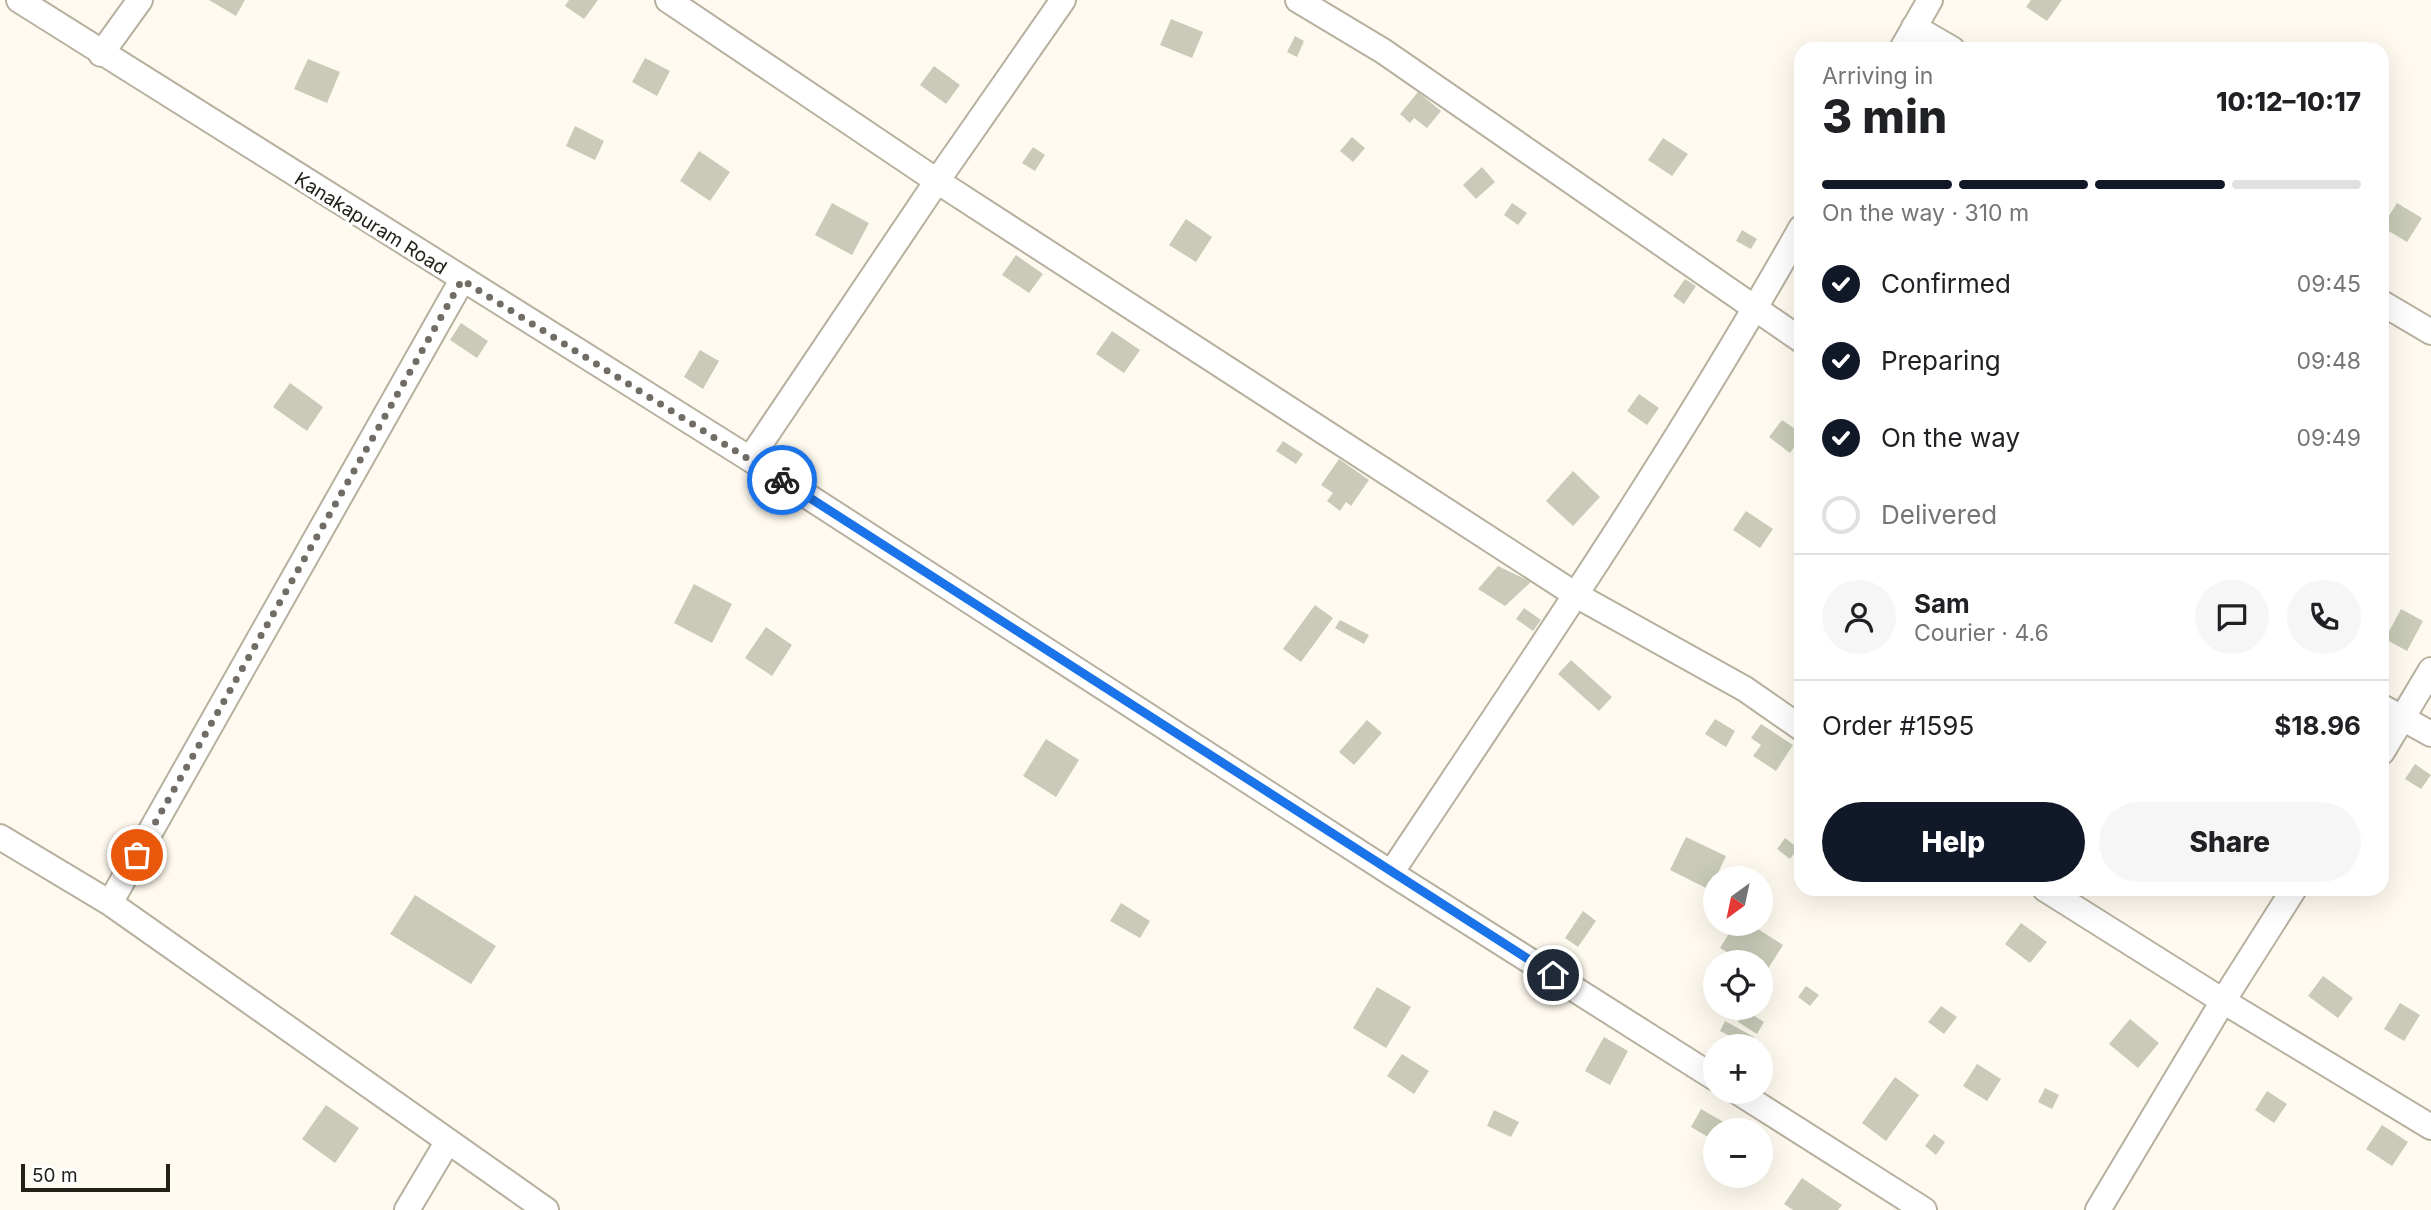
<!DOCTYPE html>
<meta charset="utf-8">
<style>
:root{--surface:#fff;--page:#f6f6f6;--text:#202124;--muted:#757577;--line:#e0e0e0;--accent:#111827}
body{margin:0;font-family:Inter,sans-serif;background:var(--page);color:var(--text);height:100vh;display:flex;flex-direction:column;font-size:26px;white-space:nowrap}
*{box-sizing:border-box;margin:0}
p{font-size:23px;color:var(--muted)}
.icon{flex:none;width:38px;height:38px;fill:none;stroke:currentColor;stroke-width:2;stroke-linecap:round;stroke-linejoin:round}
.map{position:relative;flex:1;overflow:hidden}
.panel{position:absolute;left:1794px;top:42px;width:595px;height:854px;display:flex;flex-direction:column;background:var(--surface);border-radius:21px;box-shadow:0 7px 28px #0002}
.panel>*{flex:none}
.needle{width:46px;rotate:213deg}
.controls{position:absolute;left:1703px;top:866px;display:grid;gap:14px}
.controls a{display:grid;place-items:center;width:70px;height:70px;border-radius:50%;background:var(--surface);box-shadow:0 7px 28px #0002;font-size:35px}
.scale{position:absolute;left:21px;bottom:18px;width:149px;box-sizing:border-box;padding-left:7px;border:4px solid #24211b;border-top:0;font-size:19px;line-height:24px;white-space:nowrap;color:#24211b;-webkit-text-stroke:5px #fff;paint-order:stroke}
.pin{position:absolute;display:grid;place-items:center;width:60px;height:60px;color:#fff;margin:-30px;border:4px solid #fff;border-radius:50%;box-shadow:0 2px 7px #0007}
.courier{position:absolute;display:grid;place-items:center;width:70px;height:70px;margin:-35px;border:5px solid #1a73e8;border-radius:50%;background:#fff;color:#222;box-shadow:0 2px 9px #0007}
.headline em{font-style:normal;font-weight:800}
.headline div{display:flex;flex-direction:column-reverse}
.headline{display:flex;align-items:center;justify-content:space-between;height:119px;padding:0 28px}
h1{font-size:46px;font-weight:800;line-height:52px}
.bar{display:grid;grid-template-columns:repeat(4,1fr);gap:10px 7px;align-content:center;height:84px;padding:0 28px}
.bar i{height:9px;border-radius:5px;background:var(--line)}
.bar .selected{background:var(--accent)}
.bar p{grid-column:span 4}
.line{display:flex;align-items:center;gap:18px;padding:0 28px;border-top:2px solid var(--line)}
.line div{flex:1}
.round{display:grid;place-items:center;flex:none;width:74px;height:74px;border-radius:37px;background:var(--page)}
ol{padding:0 28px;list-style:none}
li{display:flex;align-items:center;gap:21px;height:77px}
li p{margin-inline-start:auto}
li .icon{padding:7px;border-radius:50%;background:var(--accent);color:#fff;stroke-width:4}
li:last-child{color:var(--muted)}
li i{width:38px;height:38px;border:4px solid var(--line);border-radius:50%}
.primary-button{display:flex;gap:14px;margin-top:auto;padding:14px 28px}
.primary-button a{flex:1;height:80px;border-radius:42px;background:var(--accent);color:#fff;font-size:28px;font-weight:800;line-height:80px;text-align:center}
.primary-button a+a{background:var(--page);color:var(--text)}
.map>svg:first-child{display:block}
.building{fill:#c9cbb8}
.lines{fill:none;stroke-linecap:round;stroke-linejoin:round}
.minor-casing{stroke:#b7b09f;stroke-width:28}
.minor{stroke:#fff;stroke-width:24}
.done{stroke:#716d65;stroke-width:7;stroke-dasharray:0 12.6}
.route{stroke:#1a73e8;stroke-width:9}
.labels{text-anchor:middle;stroke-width:7;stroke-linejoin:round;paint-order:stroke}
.street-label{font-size:19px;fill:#24211b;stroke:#fff}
</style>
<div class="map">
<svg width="2431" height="1210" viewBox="0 0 2431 1210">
<rect width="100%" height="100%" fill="#fffaef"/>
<path class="building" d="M209 0H245L236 16Z
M569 0H598L584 19 565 6Z
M2031 0H2062L2047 21 2026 7Z
M1171 19 1203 32 1192 58 1160 45Z
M1295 36 1304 41 1297 57 1287 52Z
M645 58 670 71 657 96 632 82Z
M308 59 340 72 327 103 294 89Z
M934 66 960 85 946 104 920 85Z
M1418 92 1441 111 1427 128 1414 118 1410 123 1400 114Z
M575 126 604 141 595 160 566 146Z
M1352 137 1365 148 1353 162 1340 151Z
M1663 138 1688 154 1672 176 1648 160Z
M1033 147 1045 155 1035 171 1022 163Z
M699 151 730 172 710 201 680 181Z
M1482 167 1495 182 1476 199 1463 185Z
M832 203 869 223 852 255 815 235Z
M1512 203 1527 213 1518 225 1504 215Z
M2397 203 2422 218 2407 242 2382 227Z
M1186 219 1212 237 1196 262 1169 245Z
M1742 230 1757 239 1751 249 1736 241Z
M1016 255 1043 274 1029 293 1002 275Z
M1685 279 1696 286 1684 304 1673 296Z
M461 323 488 341 477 358 450 340Z
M1112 331 1140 350 1124 373 1096 354Z
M700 350 719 361 703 389 684 377Z
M290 383 323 407 307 431 273 407Z
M1639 394 1659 408 1647 425 1627 411Z
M1782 420 1801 433V438L1790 453 1769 437Z
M1283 441 1303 454 1296 464 1276 451Z
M1339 459 1369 480 1351 506 1346 502 1340 511 1327 501 1333 493 1321 485Z
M1573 471 1600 497 1573 526 1546 501Z
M1746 511 1773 529 1760 548 1733 530Z
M1498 566 1531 582 1505 606 1478 589Z
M694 584 732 604 712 643 674 623Z
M1315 605 1333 618 1301 662 1283 649Z
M1524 608 1541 620 1533 631 1516 619Z
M2401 609 2423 621 2407 651 2385 639Z
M1340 620 1369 635 1364 644 1335 628Z
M766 627 792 645 772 676 745 658Z
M1571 660 1612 697 1599 711 1558 674Z
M1715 719 1735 731 1726 747 1705 734Z
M1367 720 1382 733 1354 765 1339 752Z
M1761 724 1793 745 1776 771 1753 756 1761 745 1751 738Z
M1046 739 1079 760 1056 797 1023 776Z
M2415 764 2431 775 2421 789 2405 779Z
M1686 837 1726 856 1710 890 1670 870Z
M1785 838 1798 848 1790 859 1777 849Z
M415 895 496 946 471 984 390 934Z
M1121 903 1150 921 1140 938 1110 921Z
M1583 911 1596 921 1578 947 1565 938Z
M2021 923 2047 942 2030 963 2005 944Z
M1735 924H1750L1783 945 1764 975 1760 973V962H1744L1720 948Z
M2323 976 2353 998 2338 1018 2308 996Z
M1806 986 1819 995 1810 1006 1798 997Z
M1377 987 1411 1007 1386 1048 1353 1028Z
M2400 1003 2420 1015 2404 1041 2384 1029Z
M1941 1006 1957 1017 1944 1034 1928 1022Z
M1745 1010 1764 1022 1757 1034 1738 1022Z
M2130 1019 2159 1043 2138 1068 2109 1044Z
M1725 1021 1754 1037 1749 1046 1720 1031Z
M1604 1037 1628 1051 1610 1085 1585 1071Z
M1402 1054 1429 1071 1414 1094 1387 1076Z
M1977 1064 2001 1079 1987 1101 1963 1086Z
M1895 1077 1919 1095 1886 1141 1862 1123Z
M2045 1088 2059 1095 2052 1109 2038 1102Z
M2267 1091 2287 1104 2274 1123 2255 1110Z
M326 1105 359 1128 335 1163 302 1139Z
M1701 1109 1727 1124 1723 1130H1715V1141L1691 1127Z
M1494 1110 1519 1122 1511 1137 1487 1126Z
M2382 1125 2408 1142 2392 1166 2366 1149Z
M1934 1134 1945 1142 1936 1155 1925 1146Z
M1802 1178 1842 1205 1838 1210H1793L1784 1204Z"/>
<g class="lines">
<defs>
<path id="minor" d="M19 0 750 459 1391 873 1715 1078
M668 0 937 181 1576 595 1745 689 1801 728
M1298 0 1383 51 1801 340
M1914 27 1952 49
M1902 49 1930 0
M101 54 140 0
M2382 303 2431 332
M750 459 937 181 1063 0
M2382 707 2431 734
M2382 752 2431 670
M0 837 110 903 546 1210
M1391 873C1532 661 1676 450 1801 228
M2045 889 2223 1001 2431 1127
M110 903 462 280
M1738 1092 1924 1210
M407 1210 448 1141
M2098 1210 2223 1001 2294 889"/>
</defs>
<use href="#minor" class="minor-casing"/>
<use href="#minor" class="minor"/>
</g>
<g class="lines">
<path class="done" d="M137 855 462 280 782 480"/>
<path class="route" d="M782 480 1553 975"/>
</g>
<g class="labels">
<g class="street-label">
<text transform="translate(371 223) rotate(32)" y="7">Kanakapuram Road</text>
</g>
</g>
</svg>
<div class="controls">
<a><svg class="needle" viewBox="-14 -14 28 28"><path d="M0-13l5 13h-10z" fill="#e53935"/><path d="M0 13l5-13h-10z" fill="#757577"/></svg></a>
<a><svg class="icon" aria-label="locate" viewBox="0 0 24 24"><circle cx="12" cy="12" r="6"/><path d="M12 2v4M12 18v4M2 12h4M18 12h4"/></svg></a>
<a>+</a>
<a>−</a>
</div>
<div class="scale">50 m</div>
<div class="pin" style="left:137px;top:855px;background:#ea580c"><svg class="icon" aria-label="bag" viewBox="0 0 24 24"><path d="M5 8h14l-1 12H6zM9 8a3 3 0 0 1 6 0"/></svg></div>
<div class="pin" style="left:1553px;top:975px;background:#1f2937"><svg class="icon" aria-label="home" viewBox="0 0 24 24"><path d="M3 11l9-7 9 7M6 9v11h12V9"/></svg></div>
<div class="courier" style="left:782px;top:480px"><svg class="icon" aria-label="bike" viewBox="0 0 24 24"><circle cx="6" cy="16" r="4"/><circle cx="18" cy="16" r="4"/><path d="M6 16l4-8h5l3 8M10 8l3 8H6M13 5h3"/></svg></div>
<section class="panel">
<div class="headline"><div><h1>3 min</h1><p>Arriving in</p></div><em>10:12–10:17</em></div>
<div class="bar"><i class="selected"></i><i class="selected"></i><i class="selected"></i><i></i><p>On the way · 310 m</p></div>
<ol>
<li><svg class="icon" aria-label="check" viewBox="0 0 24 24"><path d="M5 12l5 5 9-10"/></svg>Confirmed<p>09:45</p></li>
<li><svg class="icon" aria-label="check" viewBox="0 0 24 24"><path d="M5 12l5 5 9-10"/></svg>Preparing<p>09:48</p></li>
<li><svg class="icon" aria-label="check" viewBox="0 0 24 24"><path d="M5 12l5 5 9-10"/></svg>On the way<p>09:49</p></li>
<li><i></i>Delivered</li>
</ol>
<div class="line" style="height:126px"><a class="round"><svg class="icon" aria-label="person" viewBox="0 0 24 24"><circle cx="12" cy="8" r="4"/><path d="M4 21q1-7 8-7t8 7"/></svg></a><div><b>Sam</b><p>Courier · 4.6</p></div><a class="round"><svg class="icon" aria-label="chat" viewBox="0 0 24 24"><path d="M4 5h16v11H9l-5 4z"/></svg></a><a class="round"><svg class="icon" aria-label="phone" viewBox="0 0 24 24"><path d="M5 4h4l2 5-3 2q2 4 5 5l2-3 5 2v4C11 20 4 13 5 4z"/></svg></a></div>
<div class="line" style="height:91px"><div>Order #1595</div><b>$18.96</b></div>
<div class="primary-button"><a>Help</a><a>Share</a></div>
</section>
</div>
